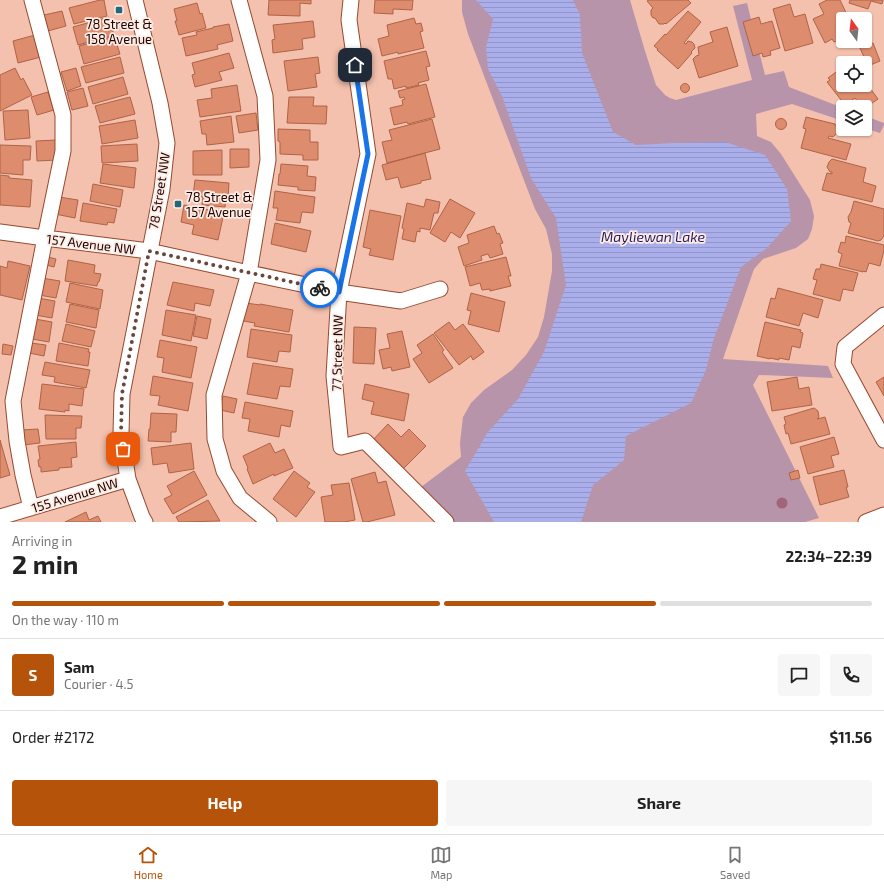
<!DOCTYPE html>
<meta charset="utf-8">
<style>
:root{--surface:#fff;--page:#f6f6f6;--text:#222;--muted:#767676;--line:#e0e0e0;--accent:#b45309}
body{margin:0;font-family:"Exo 2",sans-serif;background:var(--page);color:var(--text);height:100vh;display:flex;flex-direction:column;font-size:15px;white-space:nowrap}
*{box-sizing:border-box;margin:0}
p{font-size:13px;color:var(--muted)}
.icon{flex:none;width:22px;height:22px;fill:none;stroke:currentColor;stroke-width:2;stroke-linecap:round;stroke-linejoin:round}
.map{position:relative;height:522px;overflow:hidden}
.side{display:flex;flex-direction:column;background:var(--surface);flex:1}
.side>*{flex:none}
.needle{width:26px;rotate:345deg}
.buttons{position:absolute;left:836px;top:12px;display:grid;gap:8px}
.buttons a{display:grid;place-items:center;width:36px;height:36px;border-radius:4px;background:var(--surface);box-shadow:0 1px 3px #0004;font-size:20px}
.pin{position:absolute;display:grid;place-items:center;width:34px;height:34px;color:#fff;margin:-17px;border-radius:8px;box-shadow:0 2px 6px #0006}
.courier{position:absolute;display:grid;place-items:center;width:40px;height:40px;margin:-20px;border:3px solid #1a73e8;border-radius:50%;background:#fff;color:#222;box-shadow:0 1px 5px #0007}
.head em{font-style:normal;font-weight:700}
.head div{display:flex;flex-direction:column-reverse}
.head{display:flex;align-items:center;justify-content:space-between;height:68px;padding:0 12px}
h1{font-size:26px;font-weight:700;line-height:30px}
.bar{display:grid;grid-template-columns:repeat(4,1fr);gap:6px 4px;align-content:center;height:48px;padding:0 12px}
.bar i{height:5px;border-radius:3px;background:var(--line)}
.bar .active{background:var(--accent)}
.bar p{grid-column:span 4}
.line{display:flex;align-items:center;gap:10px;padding:0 12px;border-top:1px solid var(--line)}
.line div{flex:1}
.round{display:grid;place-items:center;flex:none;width:42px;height:42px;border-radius:4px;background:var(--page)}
.button{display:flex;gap:8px;margin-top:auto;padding:8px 12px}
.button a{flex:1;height:46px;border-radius:4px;background:var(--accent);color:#fff;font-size:16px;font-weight:700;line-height:46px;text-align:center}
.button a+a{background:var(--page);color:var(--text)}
.menu{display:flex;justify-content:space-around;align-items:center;height:56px;border-top:1px solid var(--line);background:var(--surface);font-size:11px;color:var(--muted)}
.menu a{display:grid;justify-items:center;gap:2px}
.menu .active{color:var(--accent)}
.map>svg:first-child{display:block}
.park{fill:#b794aa}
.water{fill:url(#water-rules)}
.building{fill:#dd8c6e;stroke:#b06346}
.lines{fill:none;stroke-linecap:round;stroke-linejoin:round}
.minor-casing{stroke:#954a2f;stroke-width:17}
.minor{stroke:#fff;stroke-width:15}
.tree{fill:#a26578}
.done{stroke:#6a463d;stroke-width:4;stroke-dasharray:0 7.2}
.route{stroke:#1a73e8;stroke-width:5}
.poi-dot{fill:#26687b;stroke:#fdebe4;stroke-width:1.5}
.labels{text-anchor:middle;stroke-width:3.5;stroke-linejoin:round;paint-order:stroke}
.poi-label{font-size:13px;fill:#1f0300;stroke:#fdebe4}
.street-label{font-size:13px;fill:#1f0300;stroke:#fdebe4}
.water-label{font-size:14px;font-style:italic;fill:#231d61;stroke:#fdebe4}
</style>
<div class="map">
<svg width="884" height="522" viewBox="0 0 884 522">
<defs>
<pattern id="water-rules" width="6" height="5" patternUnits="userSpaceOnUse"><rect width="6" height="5" fill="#aaafeb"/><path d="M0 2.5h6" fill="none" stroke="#9295c8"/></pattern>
</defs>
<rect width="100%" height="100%" fill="#f4c1ae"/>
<path class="park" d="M462 0H630L645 51 656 85 665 95 670 98 676 100 752 80 733 6 747 3 765 75 784 71 789 87 843 108V121L792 104 756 114 757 136 771 142 781 154 810 200 814 216 812 229 808 239 796 248 763 259 754 269 723 359 828 366 833 378 759 375 753 385 819 518 805 522H454L421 487 461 457 460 443 463 417 471 403 484 390 512 370 526 355 538 337 544 317 552 271V254L546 229 535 209 468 34 462 12Z
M865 116 884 123V125L880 133 865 128Z"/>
<path class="water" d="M476 0H573L580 15 582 53 613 132 636 145 674 143 725 142 765 155 787 189 791 221 767 248 741 267 714 338 706 370 691 403 626 436 624 460 593 485 581 522H494L465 471 488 432 518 399 544 352 566 285 556 218 531 178 502 96 488 69 486 47 493 19Z"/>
<path class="building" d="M100 0H104L107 16 74 24 69 8Z
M269 0H311V4L300 3V16L268 15Z
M375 0H413L412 10 393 9V14L374 13Z
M649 0H688L691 3 666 24 665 23 664 24H659L655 18H653L651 15V10L653 8 647 1Z
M827 0H840L849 19H843V38L834 42 832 39 825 43 813 19 824 14 819 4Z
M850 0H883L882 4 871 1 868 9 849 3Z
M197 3 200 14 202 13 206 28 179 35 175 21H177L174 9Z
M790 4 794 17 805 14 813 43 785 51 773 9Z
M62 11 66 26 48 31 44 15Z
M688 11 701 22 684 43 686 44 688 41 692 42 694 44 695 48 691 52 692 53 678 69 657 50 658 49 654 46 665 34 666 35Z
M109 17 114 35 78 45 73 27Z
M759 17 761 24 772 21 780 48 770 51 771 55 763 57 762 53 753 56 743 22Z
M414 18 416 24 421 23 423 31 420 32 424 48 398 54V52L382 56 378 39 389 36 387 25Z
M313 21 315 37 302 39 303 49 273 53 272 40 275 39 273 25Z
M229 24 233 41 217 45 218 49 186 56 182 38 197 35 196 32 213 28V27Z
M727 27 738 66 699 78 693 59 696 56 699 55 698 47 713 42 710 32Z
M35 35 41 57 18 63 13 41Z
M114 36 120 54 84 64 79 46Z
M873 43 880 61 868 66 860 48Z
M426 51 430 66 426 67 429 80 418 83 419 85 406 88V86L394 89 392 79H388L384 61Z
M229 53 234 68 219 72 222 80 195 87 192 75 195 74 192 63Z
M120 57 124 73 86 83 81 67Z
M318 57 320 73 315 74 317 87 288 91 284 61Z
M843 67V85H865V84L866 85 867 84 878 99 865 108V107H862L855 98 845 105 827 82 830 80 828 78Z
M15 68 21 80 23 78 32 95 0 111V75Z
M76 68 81 86 67 91 61 72Z
M123 77 128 94 93 104 88 87Z
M680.5 88a4.5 4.5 0 1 1 9 0a4.5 4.5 0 1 1-9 0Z
M426 84 435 117 408 124 407 122 394 125 390 108 403 105 402 100 405 99 404 97 400 98 398 91Z
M237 85 241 111 200 117 197 100 212 98 211 89Z
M83 88 88 106 72 110 67 92Z
M48 92 54 110 37 115 31 97Z
M130 97 135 114 100 123 95 106Z
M289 97H314L313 106H327L326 124 287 123Z
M28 110 30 138 5 140 3 111Z
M256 113 258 130 239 133 236 116Z
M231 116 234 142 207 145 206 134H202L200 121Z
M806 117 835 124 836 126 838 129 837 133 833 137 829 136 828 138 851 144 846 160 801 148 806 129 803 128Z
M775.5 124a5.5 5.5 0 1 1 11 0a5.5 5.5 0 1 1-11 0Z
M432 119 440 149 387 163 382 142 392 140 389 130Z
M135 120 138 138 102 144 99 126Z
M278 129 310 130V142H318V160H303V155L280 154V142L278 141Z
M56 140 57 160 37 161 36 141Z
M137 144 138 161 102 163 101 146Z
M0 145 31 146 30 160H23V175L0 173Z
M230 149H249V167L230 168Z
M222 150V175H193V151Z
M425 153 431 179 421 181V183L401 188 398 177 386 180 382 165Z
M832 159 866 168 863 182 876 186 872 202 822 190 827 173 832 174V172H830L827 167 829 162Z
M103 164 136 168 134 188 100 183Z
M281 164 308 166 307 176 316 177 315 191 298 190V187L278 185 279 174H280Z
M0 175 9 176V178L32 180 30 207 0 205Z
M195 180 229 183 228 199H226L225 207 202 205 203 197 193 196Z
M93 184 123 190 120 207 90 201Z
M275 191 315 197 313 213 302 212 300 223 276 220 278 208H273Z
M59 197 78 200 75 218 55 214Z
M426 199 440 202 438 213H434L430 230 420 228V232L417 231 415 242 402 239 404 229 402 228 407 203 424 207Z
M450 199 475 213 460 238 451 232 445 242 430 233Z
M854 201 884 209V236L881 240 878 241 848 233 851 223 849 222 848 217 851 212Z
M83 203 117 209 114 223 108 222 107 225 80 221Z
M184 205 224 213 218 240 192 234 194 225 181 222Z
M370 210 401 216 393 260 369 255 371 249 363 247Z
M275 223 311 231 306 252 271 244Z
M494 226 497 234 499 233 503 243 500 244 503 254 490 258 488 254 481 256 482 260 464 266 458 247 469 243 467 235Z
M846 236 884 245V250L880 266 869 263 866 272 863 271V272L839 266 842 254 838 252 841 242 845 243Z
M48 257 56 259 54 267 46 265Z
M506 257 511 276H508L511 286 490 291V289L482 290 480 283 470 286 465 267Z
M68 260 95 265 94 273 101 274 99 282H98L97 286 65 281Z
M8 261 30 266 22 300 0 295V266L7 268Z
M821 264 858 273 853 291 843 289 840 301 813 294 817 280 813 279 816 269H820Z
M42 278 60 281 56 298 39 295Z
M173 282 214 290 210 306 195 303 194 311 167 305Z
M70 283 103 290 100 309 66 302Z
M778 288 823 300 818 318 803 313 799 326 766 317 771 298 775 299Z
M471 293 505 302 499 332 468 324 471 311 467 310Z
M38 298 55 301 52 318 35 315Z
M246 303 260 305V304L293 310 289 332 254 326 255 323 243 321Z
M70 304 99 310 96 328 66 322Z
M166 310 196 315 191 341 162 335Z
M197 316 211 319 207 339 193 336Z
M35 319 52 322 49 342 32 339Z
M449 322 455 330 463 324 484 352 473 360 471 356 459 365 434 333Z
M765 322 801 330 800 332 803 333 800 348 792 346 789 360 779 358V360L770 358V359L757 356Z
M66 324 95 331 91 347 62 341Z
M354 327 376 328 374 364 353 363Z
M251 329 292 335 290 352 279 351 277 362 247 357Z
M402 331 410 367 392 371 391 367 383 369 379 350 390 348 387 334Z
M433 334 444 350 442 352 453 368 429 383 413 359 422 353 417 345Z
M160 340 197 347 191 378 162 372 164 358 157 357Z
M31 343 46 345 44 356 29 353Z
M59 343 89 349 88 352H90L88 366 56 361Z
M3 344 13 346 11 355 2 354Z
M45 362 90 370 86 388 54 382 55 377 42 375Z
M253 363 293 369 290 387 280 386 277 399 247 394Z
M153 376 193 383 188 411 158 405 160 396 150 395Z
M797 377 799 389 809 387 812 405 772 411 767 382Z
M884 377V396L876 382Z
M42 384 84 389 82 406 69 404V411L65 410V412L39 409Z
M365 384 409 394 404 421 371 414 374 402 362 399Z
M223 396 237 399 234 413 220 410Z
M245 402 293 411 290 427 281 425 279 437 248 431 250 419 242 418Z
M814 408 818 411 819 417 817 419 825 417 830 434 791 444 788 433 786 434 784 425 786 424 784 417Z
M151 413 177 414 176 432H171V442L148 441 149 429H150Z
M45 415 82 416 81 428H76V439H46Z
M388 424 401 437 409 429 426 446 401 471 371 442Z
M38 429 40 443 23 445 21 430Z
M834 437 839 454 831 456 834 467 808 474 800 447Z
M0 440 10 475 0 478Z
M76 442 77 457 71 458 72 467 59 468V470L41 472V467H39L38 460 40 459 38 446Z
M191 443 194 469 169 473 167 463 153 465 151 448Z
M270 443 275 453 284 449 293 468 274 476V474L253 484 247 469 248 468 243 456Z
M798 470 800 478 791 480 789 473Z
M844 470 848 487H846L849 497 820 505 813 477Z
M194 471 207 495 173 514 164 499 172 495 167 486Z
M294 471 310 483 307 487 315 492 296 517 273 499Z
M375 472 378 483 386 481 395 515 367 522H363L351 479Z
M349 483 355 520 344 522H325L321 497 333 495 331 485Z
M208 500 220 521 179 522 176 517Z
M86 512 89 520 98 516 101 522H65Z"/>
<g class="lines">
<defs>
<path id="minor" d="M135 0 160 103 167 143 162 189 122 394 121 434 128 479 142 517 145 522
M239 0 265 96 268 160 249 273 214 395 215 439 224 471 240 498 269 522
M351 0 349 20 368 154 339 292 334 376 341 447 365 441 446 522H445
M0 232 45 238 149 251 249 273 339 292 401 301 440 289
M884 315 845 347 843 364 884 440
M31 508 23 475 17 441 13 401 45 238 63 151V115L32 0
M0 517 128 479
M866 522 884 515"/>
</defs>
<use href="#minor" class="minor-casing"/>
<use href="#minor" class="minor"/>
</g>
<circle class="tree" cx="782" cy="503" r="5.5"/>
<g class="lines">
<path class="done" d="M123 449 121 434 122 394 149 251 320 288"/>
<path class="route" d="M320 288 339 292 368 154 355 65"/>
</g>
<g class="poi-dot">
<rect x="115" y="6" width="8" height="8" rx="2"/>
<rect x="174" y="200" width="8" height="8" rx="2"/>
</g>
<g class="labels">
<g class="poi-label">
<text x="119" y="29">78 Street &amp;<tspan x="119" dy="15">158 Avenue</tspan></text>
<text x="186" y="202" text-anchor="start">78 Street &amp;<tspan x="186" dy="15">157 Avenue</tspan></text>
</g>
<g class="street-label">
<text transform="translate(159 191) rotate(-81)" y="5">78 Street NW</text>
<text transform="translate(91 244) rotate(7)" y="5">157 Avenue NW</text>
<text transform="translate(337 353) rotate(-89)" y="5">77 Street NW</text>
<text transform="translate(75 495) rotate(-17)" y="5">155 Avenue NW</text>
</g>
<g class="water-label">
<text x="653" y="242">Mayliewan Lake</text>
</g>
</g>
</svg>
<div class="buttons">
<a><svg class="needle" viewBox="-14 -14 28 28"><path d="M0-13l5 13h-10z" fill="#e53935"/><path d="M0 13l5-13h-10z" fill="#767676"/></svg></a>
<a><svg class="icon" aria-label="locate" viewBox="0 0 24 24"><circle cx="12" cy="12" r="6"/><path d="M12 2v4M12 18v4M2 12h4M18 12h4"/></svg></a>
<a><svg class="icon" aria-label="layers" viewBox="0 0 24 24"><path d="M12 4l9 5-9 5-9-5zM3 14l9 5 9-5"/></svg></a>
</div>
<div class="pin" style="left:123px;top:449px;background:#ea580c"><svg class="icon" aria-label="bag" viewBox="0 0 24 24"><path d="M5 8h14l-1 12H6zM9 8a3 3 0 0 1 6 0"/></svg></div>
<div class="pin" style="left:355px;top:65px;background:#1f2937"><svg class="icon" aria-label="home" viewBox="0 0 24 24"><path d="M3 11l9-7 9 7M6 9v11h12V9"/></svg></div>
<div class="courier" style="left:320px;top:288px"><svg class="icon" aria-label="bike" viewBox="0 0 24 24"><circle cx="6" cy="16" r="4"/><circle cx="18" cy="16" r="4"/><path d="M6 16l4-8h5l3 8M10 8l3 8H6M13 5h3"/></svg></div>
</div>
<section class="side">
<div class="head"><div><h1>2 min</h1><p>Arriving in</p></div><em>22:34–22:39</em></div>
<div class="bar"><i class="active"></i><i class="active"></i><i class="active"></i><i></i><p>On the way · 110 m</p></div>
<div class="line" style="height:72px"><b class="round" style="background:var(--accent);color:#fff">S</b><div><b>Sam</b><p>Courier · 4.5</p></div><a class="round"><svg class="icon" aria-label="chat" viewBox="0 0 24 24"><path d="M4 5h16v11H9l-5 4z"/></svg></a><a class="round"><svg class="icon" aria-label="phone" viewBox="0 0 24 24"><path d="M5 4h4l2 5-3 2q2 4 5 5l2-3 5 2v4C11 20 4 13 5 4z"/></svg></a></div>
<div class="line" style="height:52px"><div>Order #2172</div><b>$11.56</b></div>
<div class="button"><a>Help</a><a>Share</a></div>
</section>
<nav class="menu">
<a class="active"><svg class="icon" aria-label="home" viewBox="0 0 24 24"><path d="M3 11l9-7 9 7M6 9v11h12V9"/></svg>Home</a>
<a><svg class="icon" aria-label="map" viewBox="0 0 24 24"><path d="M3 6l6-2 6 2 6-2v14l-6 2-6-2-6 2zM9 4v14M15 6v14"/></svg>Map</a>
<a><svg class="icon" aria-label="saved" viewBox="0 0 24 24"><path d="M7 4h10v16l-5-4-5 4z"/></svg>Saved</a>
</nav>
